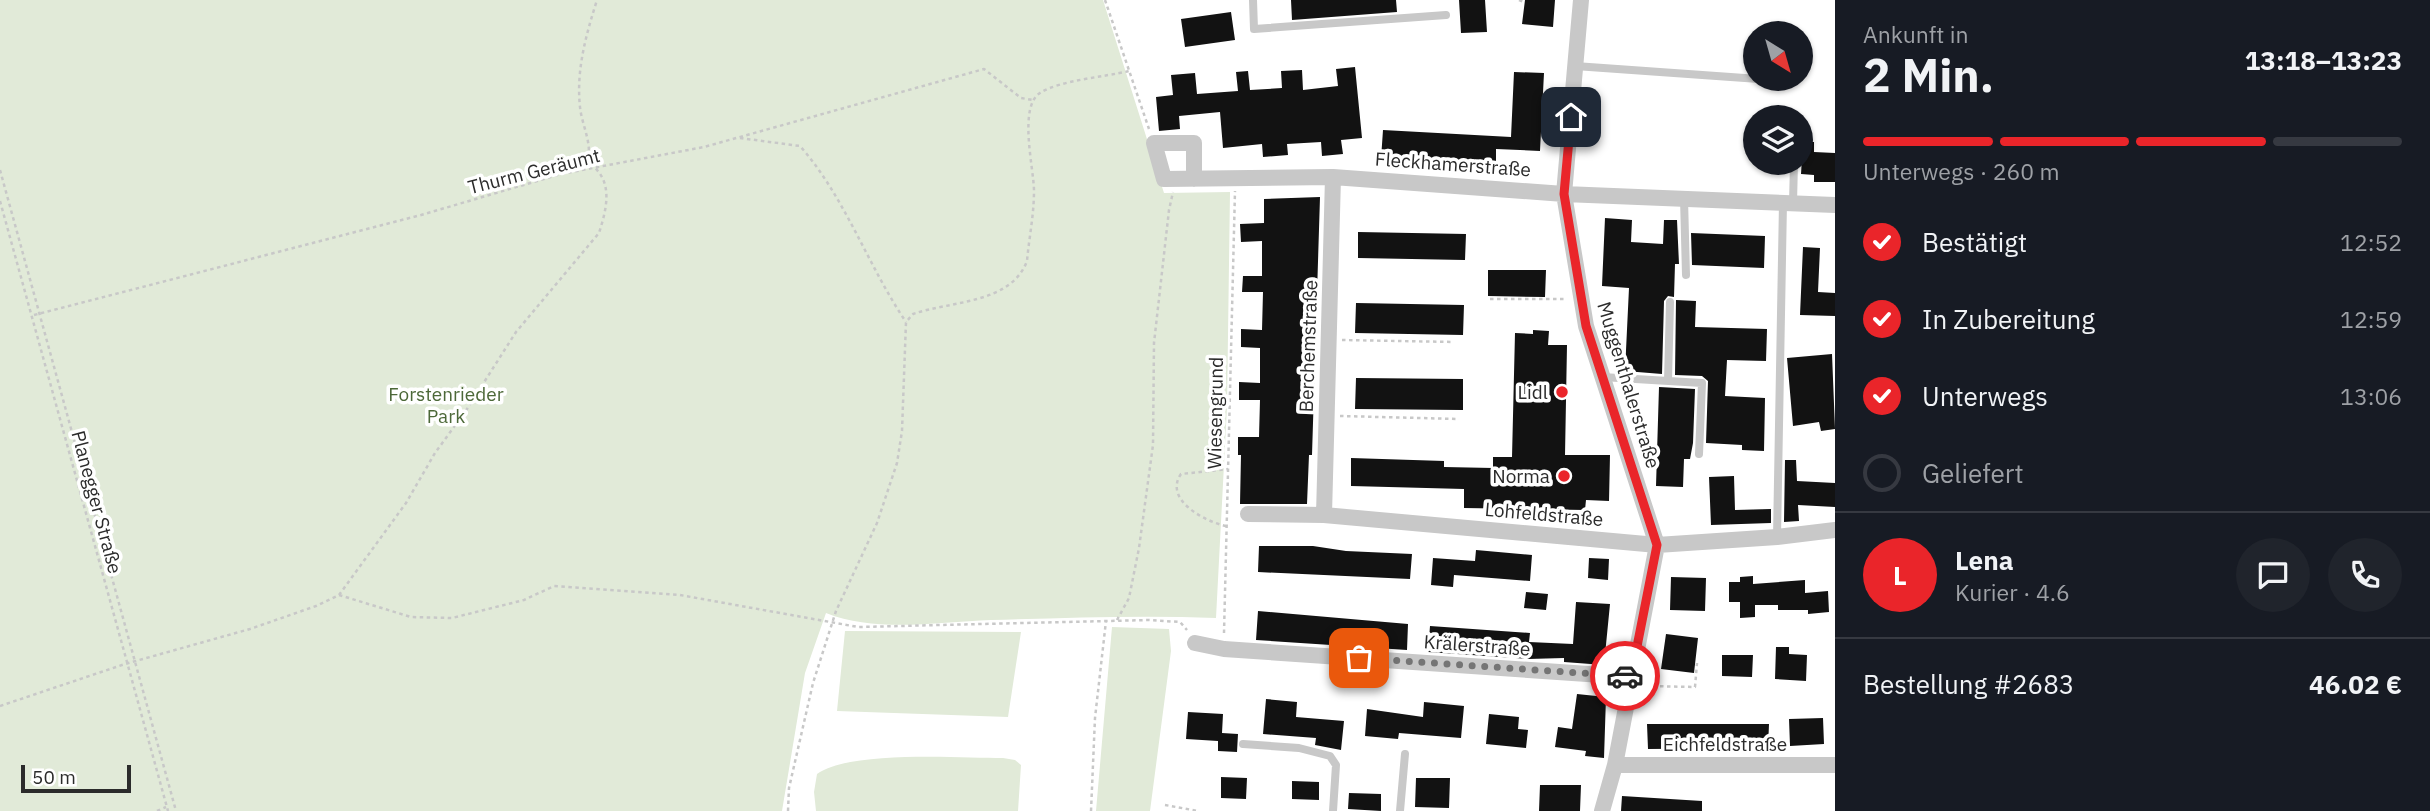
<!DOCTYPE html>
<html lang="de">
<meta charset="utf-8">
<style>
:root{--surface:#171b24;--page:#20242c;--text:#f1f3f6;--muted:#9ea1a6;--line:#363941;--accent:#ea252a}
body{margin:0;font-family:"IBM Plex Sans",sans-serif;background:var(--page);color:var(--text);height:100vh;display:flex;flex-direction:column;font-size:26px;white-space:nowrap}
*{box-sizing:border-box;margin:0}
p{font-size:23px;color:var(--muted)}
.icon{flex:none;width:38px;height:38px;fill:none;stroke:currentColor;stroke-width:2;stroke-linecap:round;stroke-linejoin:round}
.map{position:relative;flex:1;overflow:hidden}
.side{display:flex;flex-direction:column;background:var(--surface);width:595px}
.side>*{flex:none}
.needle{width:46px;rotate:143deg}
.fabs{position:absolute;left:1743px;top:21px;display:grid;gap:14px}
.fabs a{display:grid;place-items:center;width:70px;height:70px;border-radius:50%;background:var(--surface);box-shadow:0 2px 5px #0004;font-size:35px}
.scale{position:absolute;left:21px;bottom:18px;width:110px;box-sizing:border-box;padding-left:7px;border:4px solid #2b2b2b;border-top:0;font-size:19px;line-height:24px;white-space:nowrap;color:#2b2b2b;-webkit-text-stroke:5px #fff;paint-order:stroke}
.pin{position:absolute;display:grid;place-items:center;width:60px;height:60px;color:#fff;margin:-30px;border-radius:14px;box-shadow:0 4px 10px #0006}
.courier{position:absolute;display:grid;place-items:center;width:70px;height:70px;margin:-35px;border:5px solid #ea252a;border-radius:50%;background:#fff;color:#222;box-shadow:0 2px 9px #0007}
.summary em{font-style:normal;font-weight:800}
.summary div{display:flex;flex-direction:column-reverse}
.summary{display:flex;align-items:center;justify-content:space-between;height:119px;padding:0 28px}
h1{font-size:46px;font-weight:800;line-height:52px}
.bar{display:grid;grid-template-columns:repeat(4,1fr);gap:10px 7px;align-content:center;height:84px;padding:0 28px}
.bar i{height:9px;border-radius:5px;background:var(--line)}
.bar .current{background:var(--accent)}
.bar p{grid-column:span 4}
.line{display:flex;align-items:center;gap:18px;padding:0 28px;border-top:2px solid var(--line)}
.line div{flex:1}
.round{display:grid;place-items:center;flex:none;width:74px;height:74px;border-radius:37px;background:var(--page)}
ol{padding:0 28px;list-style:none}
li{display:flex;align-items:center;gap:21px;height:77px}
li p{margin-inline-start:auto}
li .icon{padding:7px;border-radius:50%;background:var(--accent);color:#fff;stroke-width:4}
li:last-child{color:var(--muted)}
li i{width:38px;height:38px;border:4px solid var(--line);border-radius:50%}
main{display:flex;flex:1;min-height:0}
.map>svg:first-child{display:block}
.green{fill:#e1ead8}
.building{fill:#121212}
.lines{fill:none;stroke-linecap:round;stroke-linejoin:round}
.path{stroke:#c8c8c8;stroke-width:2.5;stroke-dasharray:3.5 3.5;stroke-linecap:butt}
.service{stroke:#c8c8c8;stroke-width:8}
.minor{stroke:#c8c8c8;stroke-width:16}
.done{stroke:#757575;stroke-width:7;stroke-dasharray:0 12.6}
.route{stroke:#ea252a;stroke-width:9}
.poi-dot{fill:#ea252a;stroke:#fff;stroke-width:2.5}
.labels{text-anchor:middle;stroke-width:7;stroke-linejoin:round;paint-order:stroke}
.street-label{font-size:19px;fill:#2b2b2b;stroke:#fff}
.poi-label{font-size:19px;fill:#2b2b2b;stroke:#fff;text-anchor:end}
.park-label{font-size:19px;fill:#4c6838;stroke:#fff}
</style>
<main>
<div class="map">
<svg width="1835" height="811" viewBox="0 0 1835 811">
<rect width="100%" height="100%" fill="#fff"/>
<path class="green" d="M0 0H1103L1164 193 1230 192 1227 407 1216 618C1141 615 1066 618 991 620 937 622 876 633 826 613L805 673 782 811H0Z
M1112 627 1169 629 1171 651 1150 811H1096Z
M845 631 1021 632 1008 717 837 711Z
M1003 758 1015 760 1021 765 1018 811H816L814 792 817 774C850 750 960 758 1003 758Z"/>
<path class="building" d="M1291 0H1396L1397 12 1292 20Z
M1459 0H1485L1487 32 1461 33Z
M1525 0H1555L1553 27 1522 24Z
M1231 12 1235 40 1185 47 1181 19Z
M1355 67 1362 138 1341 140 1343 154 1322 156 1321 142 1287 144 1288 155 1263 157 1262 144 1223 148 1220 112 1179 116 1180 129 1159 131 1156 97 1173 95 1171 75 1195 73 1197 94 1238 91 1236 72 1248 71 1250 90 1282 88 1281 71 1302 70 1303 90 1338 86 1336 69Z
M1514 72 1544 73 1540 151 1496 149V163L1381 159 1383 130 1511 137Z
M1803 142H1814V152L1835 153V182H1814V175L1801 174Z
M1320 197 1312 455H1309L1307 504H1240L1241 455H1238V437H1259L1260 400H1239V382L1260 383V348L1241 347V329L1262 330 1263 292H1242L1243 276H1262V241L1241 242 1240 224 1264 223V199Z
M1605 218 1632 220 1631 242 1663 244 1664 220H1677L1679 264H1675L1674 297 1668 296 1664 301 1662 374 1625 371 1629 288 1602 286Z
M1358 232 1466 234 1465 260 1358 258Z
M1691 233 1765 236 1764 268 1692 265Z
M1803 247 1820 248 1818 292 1835 293V316L1800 315Z
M1488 270H1546L1545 297 1488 296Z
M1676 300 1696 301 1695 327 1767 329 1766 361 1727 360 1725 396 1765 398 1764 451 1742 450V445L1706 443 1708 381 1702 376 1675 375Z
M1356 303 1464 305 1463 335 1355 333Z
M1533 330 1549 331 1548 345H1567L1565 455H1610L1609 501 1586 500 1585 510 1464 508V489L1351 486V458L1444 461V467L1493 468V457H1512L1515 333 1533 334Z
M1832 354 1835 429 1821 431 1819 422 1793 426 1787 358Z
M1356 378 1463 379V410L1355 409Z
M1659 387 1695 389 1693 443 1690 459H1684L1683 487 1656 486Z
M1785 460H1796L1797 481 1835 483V507L1798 505 1799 521 1784 522Z
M1734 476 1735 510 1771 509V523L1711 525 1709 477Z
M1259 546H1313L1346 551 1412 554 1410 579 1258 572Z
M1476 550 1532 555 1530 581 1454 575 1453 587 1431 585 1433 558 1475 561Z
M1589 558 1609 559 1608 580 1588 578Z
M1753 576V584L1805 580V593L1828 591 1829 612 1808 614V610H1778V605H1755V617L1740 618V602H1729V582H1740V577Z
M1671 577 1706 578 1705 611 1670 610Z
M1526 592 1548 594 1546 610 1524 608Z
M1576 602 1610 604 1604 665 1564 662V658L1528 659 1428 652 1430 626 1530 633 1529 642 1573 644Z
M1258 611 1408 624 1407 650 1256 640Z
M1666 634 1698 638 1694 673 1661 669Z
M1776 647H1789V654L1807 655 1806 681 1775 679Z
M1722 655H1753L1752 677 1722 676Z
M1577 694 1606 697 1604 758 1585 756 1586 751 1555 747 1558 727 1572 729Z
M1266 699 1297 702 1296 717 1344 721 1341 750 1315 745 1316 738 1263 734Z
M1424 702 1464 706 1461 738 1399 733 1398 739 1365 736 1367 709 1423 717Z
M1188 712 1223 714 1222 733 1238 734 1237 752 1218 751V741L1186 739Z
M1489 714 1519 717 1518 729 1528 730 1526 748 1486 744Z
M1823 718 1824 744 1790 746 1789 719Z
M1647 724H1769L1768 748 1648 749Z
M1221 777 1247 778 1246 799 1221 798Z
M1416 778H1450L1449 808 1415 807Z
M1292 781 1319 782V800L1292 799Z
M1540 785H1581L1580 811H1539Z
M1349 793 1381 794V811L1348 809Z
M1622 796 1702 801V811H1621Z"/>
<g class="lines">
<path class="path" d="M1105 0 1149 129
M1519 0 1524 2
M740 138 800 146C845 197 868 266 906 322
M0 170 176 811
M583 170C597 151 582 128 580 107 576 70 586 35 597 0
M0 201 168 811
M1490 299H1567
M34 315 421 215 561 174 704 147 984 69 1021 98 1033 100
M1342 340 1454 342
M1340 416 1459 419
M1226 526C1206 522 1163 500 1181 474L1228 469
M339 595 411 617 452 618 524 600 554 586 680 595 858 627 1149 620 1180 622 1187 630
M1117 620 1129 598 1139 548 1153 445 1154 343 1169 210 1173 192
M1224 633 1235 191
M1646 686 1695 687 1697 663
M0 706 125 664 250 629 316 606 339 595 406 503 435 453 467 409 516 332 599 233C606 211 613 185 595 168
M1165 805 1198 811
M157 811 166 807
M788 811 789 788 813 683 836 611 877 523 897 463 902 431 906 322 913 314C950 301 1011 304 1027 261 1029 238 1034 215 1034 191 1034 169 1018 107 1040 93 1060 80 1105 77 1129 71
M1091 811 1095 718 1106 621"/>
<path class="service" d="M1253 0 1254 29 1446 15
M1575 66 1773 80
M1684 198 1686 275
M1793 203 1794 163
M1602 377 1702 383 1699 454
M1668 381 1670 302
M1777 537 1783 202
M1243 744 1299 748 1330 756 1336 765 1333 811
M1400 811 1405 754"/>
<path class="minor" d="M1581 0 1564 194 1586 326 1657 545 1615 765 1602 811
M1194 179V143H1154L1164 179 1333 177 1564 194 1835 205
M1248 514 1324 515 1657 545 1777 537 1835 530
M1324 515 1333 177
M1195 643 1224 649 1631 677
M1615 765H1835"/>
</g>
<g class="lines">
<path class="done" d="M1359 658 1625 676"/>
<path class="route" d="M1571 117 1564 194 1586 326 1657 545 1631 677 1625 676"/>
</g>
<g class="poi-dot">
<circle cx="1562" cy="392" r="7"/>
<circle cx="1564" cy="476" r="7"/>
</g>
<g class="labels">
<g class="street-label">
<text transform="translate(1453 164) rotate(4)" y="7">Fleckhamerstraße</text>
<text transform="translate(534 171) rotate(-14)" y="7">Thurm Geräumt</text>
<text transform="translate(1308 346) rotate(-88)" y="7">Berchemstraße</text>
<text transform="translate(1629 385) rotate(73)" y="7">Muggenthalerstraße</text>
<text transform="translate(1215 413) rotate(-89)" y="7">Wiesengrund</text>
<text transform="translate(97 502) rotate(75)" y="7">Planegger Straße</text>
<text transform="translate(1544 514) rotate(5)" y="7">Lohfeldstraße</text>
<text transform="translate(1477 645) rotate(4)" y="7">Krälerstraße</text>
<text x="1725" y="751">Eichfeldstraße</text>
</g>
<g class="poi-label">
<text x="1548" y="399">Lidl</text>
<text x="1550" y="483">Norma</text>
</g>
<g class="park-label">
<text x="446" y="401">Forstenrieder<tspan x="446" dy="22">Park</tspan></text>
</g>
</g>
</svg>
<div class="fabs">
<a><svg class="needle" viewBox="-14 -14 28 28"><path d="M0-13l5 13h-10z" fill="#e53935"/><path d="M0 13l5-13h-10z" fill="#9ea1a6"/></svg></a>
<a><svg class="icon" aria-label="layers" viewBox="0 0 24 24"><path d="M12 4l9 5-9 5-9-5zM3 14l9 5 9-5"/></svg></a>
</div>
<div class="scale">50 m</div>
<div class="pin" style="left:1359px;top:658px;background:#ea580c"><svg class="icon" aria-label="bag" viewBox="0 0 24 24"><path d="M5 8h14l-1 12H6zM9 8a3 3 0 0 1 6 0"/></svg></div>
<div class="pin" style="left:1571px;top:117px;background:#1f2937"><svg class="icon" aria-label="home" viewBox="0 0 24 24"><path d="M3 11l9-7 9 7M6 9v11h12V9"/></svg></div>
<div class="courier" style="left:1625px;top:676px"><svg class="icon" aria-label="car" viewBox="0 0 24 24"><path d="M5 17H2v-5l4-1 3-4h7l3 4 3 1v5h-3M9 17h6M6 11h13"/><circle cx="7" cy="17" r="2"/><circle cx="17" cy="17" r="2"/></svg></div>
</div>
<section class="side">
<div class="summary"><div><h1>2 Min.</h1><p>Ankunft in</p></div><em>13:18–13:23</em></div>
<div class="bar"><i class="current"></i><i class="current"></i><i class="current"></i><i></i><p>Unterwegs · 260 m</p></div>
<ol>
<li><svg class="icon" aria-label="check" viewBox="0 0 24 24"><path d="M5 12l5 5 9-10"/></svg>Bestätigt<p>12:52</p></li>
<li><svg class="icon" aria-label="check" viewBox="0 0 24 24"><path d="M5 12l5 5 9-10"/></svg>In Zubereitung<p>12:59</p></li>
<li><svg class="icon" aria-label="check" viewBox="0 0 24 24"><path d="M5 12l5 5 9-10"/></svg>Unterwegs<p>13:06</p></li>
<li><i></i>Geliefert</li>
</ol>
<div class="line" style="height:126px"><b class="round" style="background:var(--accent);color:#fff">L</b><div><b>Lena</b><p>Kurier · 4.6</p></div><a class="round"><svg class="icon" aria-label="chat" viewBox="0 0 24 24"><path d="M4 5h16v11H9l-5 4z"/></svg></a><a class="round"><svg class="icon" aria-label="phone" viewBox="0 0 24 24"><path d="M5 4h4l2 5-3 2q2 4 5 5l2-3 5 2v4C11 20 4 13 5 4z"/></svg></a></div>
<div class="line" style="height:91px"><div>Bestellung #2683</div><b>46.02 €</b></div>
</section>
</main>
